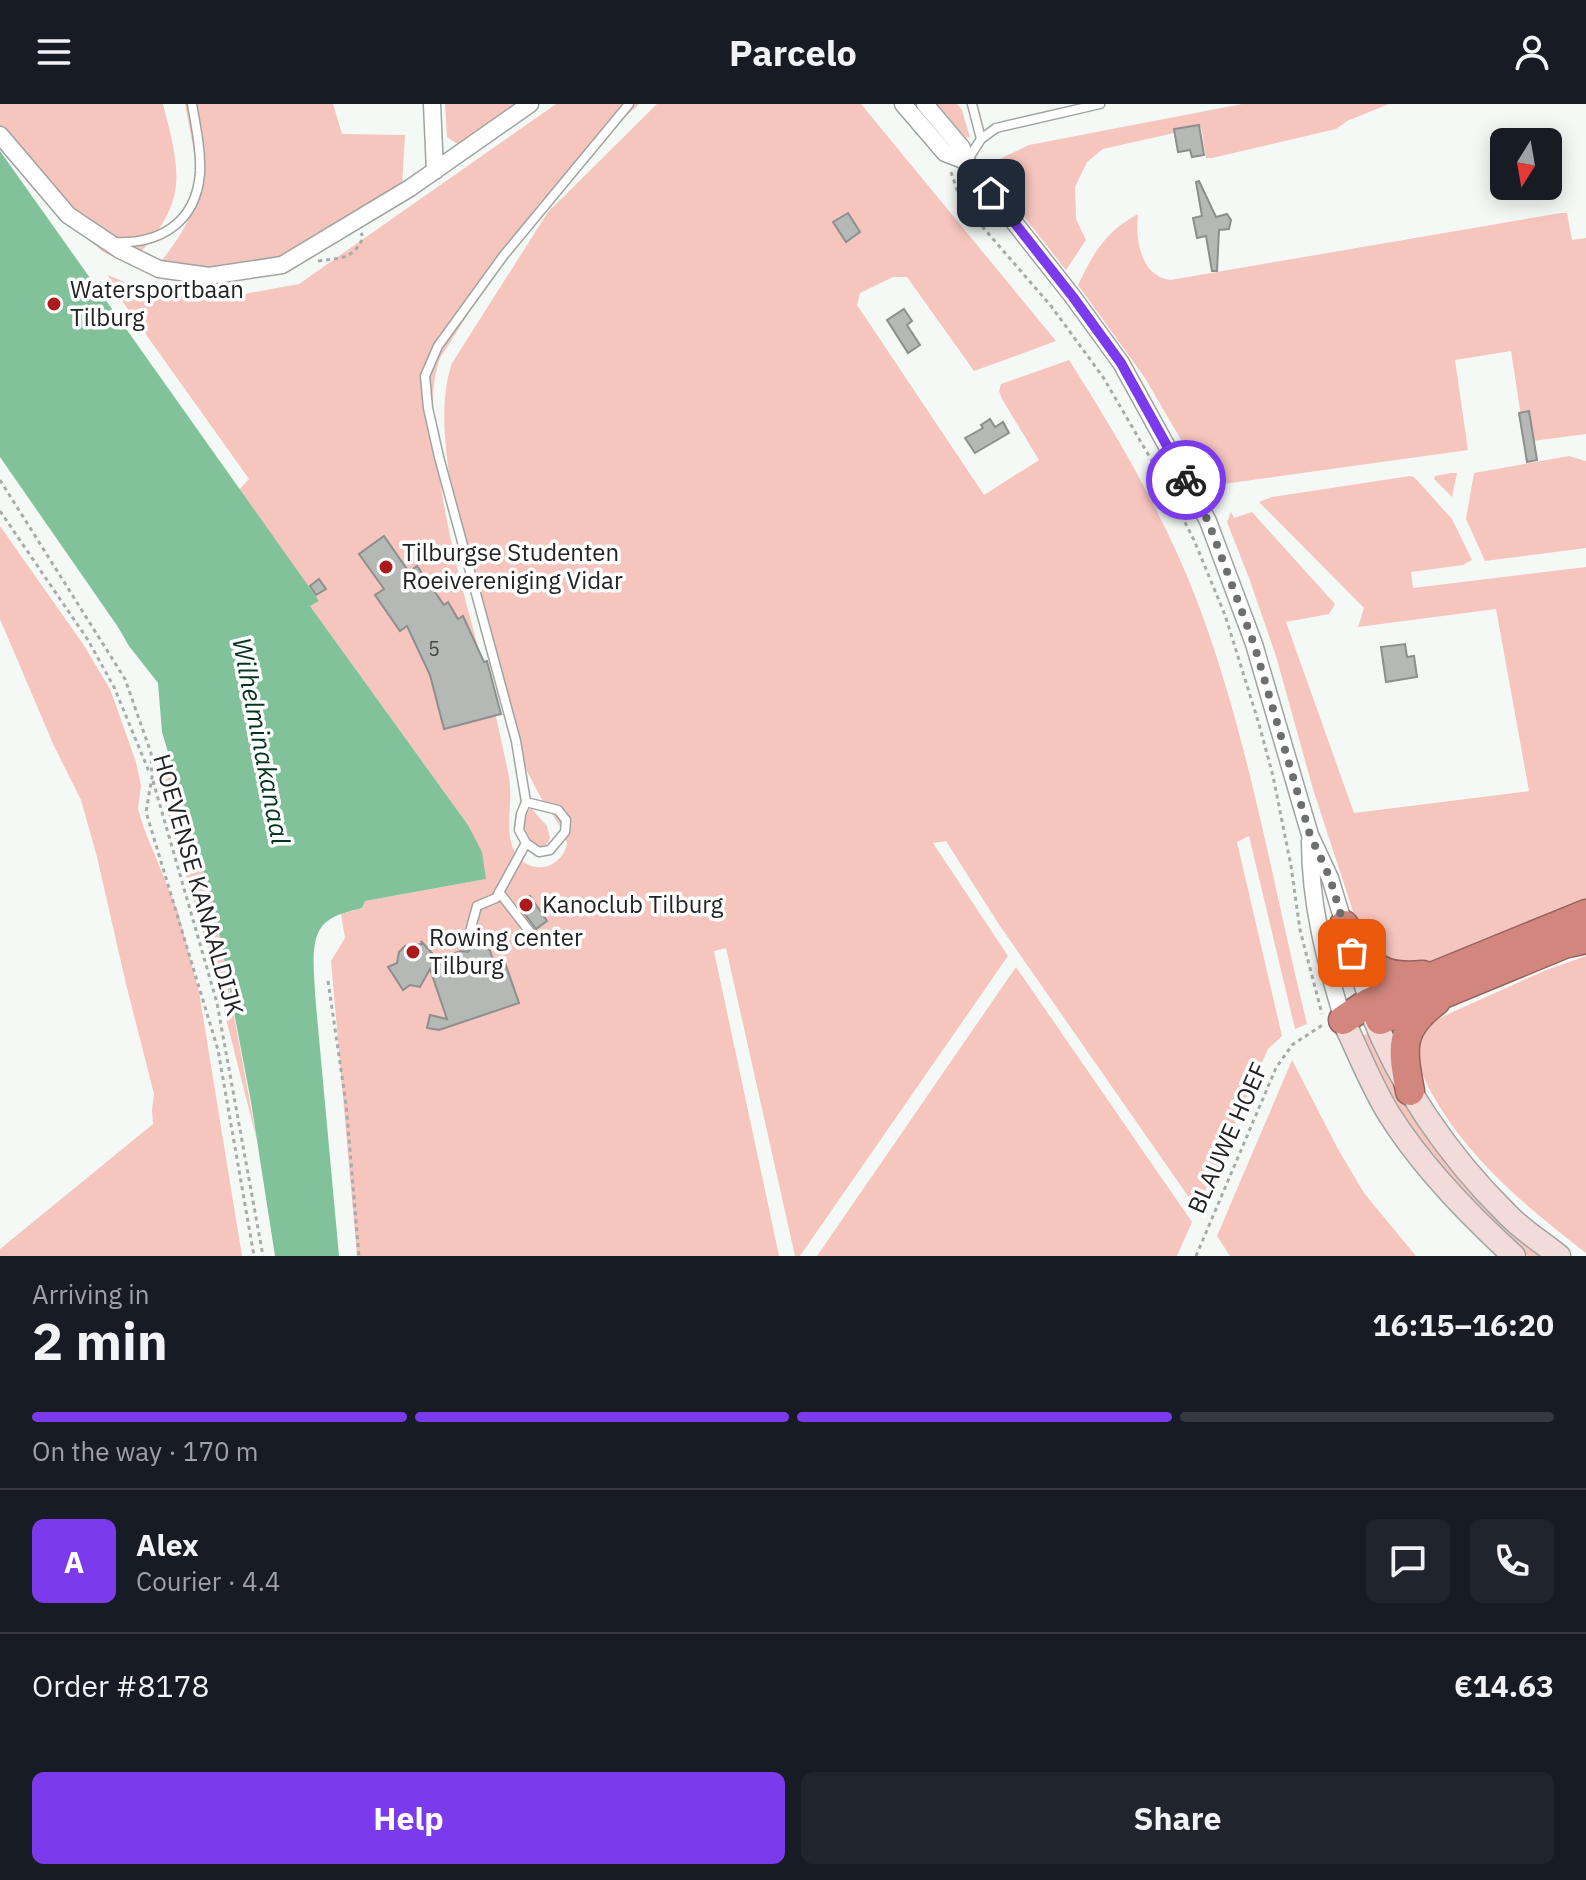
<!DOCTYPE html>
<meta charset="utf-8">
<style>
:root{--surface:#171b24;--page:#20242c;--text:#f1f3f6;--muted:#9ea1a6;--line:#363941;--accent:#7c3aed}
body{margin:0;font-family:"IBM Plex Sans",sans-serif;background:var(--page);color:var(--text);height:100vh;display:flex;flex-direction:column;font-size:30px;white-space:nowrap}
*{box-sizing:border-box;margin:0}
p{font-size:26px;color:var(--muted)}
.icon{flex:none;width:44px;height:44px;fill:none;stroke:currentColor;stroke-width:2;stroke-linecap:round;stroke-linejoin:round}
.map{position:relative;height:1152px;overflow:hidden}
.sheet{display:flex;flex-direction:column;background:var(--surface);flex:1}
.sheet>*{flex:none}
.needle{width:52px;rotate:191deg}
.controls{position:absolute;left:1490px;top:24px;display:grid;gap:16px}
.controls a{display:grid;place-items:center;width:72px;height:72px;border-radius:12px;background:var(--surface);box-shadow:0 4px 20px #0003;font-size:40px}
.pin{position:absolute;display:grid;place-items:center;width:68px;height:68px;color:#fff;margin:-34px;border-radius:16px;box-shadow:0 4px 12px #0006}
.courier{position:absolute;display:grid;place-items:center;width:80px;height:80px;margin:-40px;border:6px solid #7c3aed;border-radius:50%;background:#fff;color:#222;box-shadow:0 2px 10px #0007}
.summary em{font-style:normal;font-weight:800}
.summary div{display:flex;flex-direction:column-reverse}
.summary{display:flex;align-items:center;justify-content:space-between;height:136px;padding:0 32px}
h1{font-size:52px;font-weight:800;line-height:60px}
.bar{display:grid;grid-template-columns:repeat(4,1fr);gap:12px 8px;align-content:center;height:96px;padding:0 32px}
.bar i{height:10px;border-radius:6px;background:var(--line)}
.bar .current{background:var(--accent)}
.bar p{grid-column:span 4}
.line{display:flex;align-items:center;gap:20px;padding:0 32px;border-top:2px solid var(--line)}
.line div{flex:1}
.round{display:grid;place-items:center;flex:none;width:84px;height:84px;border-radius:12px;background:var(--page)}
.action{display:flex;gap:16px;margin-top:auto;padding:16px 32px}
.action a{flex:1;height:92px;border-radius:12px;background:var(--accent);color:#fff;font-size:32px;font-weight:800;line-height:92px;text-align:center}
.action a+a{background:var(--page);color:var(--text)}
header{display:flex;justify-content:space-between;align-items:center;height:104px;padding:0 32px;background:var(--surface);font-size:36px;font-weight:800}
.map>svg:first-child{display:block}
.green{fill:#f6c5be}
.water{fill:#82c29a}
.building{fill:#b5b9b6;stroke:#8c8f8d;stroke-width:2}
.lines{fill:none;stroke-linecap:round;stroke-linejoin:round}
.lane-casing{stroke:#a0a4a1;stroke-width:11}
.street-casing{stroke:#a0a4a1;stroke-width:19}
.secondary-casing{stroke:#a0a4a1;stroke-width:25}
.highway-casing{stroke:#95645e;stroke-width:31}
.path{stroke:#a7aba9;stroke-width:3;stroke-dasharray:4 4;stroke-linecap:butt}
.lane{stroke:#fff;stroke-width:8}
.street{stroke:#fff;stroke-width:16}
.secondary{stroke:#f2dbd8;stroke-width:22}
.highway{stroke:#d3867e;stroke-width:28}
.done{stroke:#6c6f6d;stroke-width:8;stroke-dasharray:0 14.4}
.route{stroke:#7c3aed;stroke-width:10}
.poi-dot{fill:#ac1a1c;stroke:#fff;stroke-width:3}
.labels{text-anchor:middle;stroke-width:7;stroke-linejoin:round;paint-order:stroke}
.number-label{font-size:20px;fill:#474948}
.poi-label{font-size:24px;fill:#222423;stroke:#fff;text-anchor:start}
.street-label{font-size:24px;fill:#222423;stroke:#fff}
.water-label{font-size:26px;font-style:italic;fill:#00341b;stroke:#fff}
</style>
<header><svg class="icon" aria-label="menu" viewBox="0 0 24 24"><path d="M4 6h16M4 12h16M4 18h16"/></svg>Parcelo<svg class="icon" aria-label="person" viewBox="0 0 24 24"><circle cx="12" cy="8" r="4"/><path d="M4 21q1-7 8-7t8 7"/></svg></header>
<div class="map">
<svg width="1586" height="1152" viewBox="0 0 1586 1152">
<rect width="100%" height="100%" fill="#f4f9f6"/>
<path class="green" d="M0 0H163C183 77 187 99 130 160L103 148 76 124 0 23Z
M185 0H333L342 30 405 31 402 82C353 117 293 159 233 167 207 171 179 167 153 167 210 100 200 81 185 0Z
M445 0H517L459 41 447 33Z
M556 0H639L571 64 538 101 440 254C429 286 433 317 437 350 447 454 485 552 505 654 507 664 510 674 510 684 512 707 501 743 525 759 542 770 563 759 567 740 563 720 549 709 540 692 531 675 520 655 514 637 501 603 496 565 487 530 469 456 427 331 452 259L548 108 657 0H861L1056 237 974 267 907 173H893L860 189 857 201 984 391 1039 356 1002 295 999 287 1001 280 1069 256C1118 333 1164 411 1197 497 1249 634 1272 778 1307 920L1295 925 1249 732 1237 738 1282 932 1268 945 1197 1105 1000 822 946 737 933 739 1008 852 800 1152H795L726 844 714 847 779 1152H357L331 857 345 834 341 810 362 804 365 797 486 775 468 721 240 405 237 388 249 375 115 187 108 171 146 187 191 193 244 190 299 180Z
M937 0H957L962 6 970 34 964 32Z
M1242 0H1389L1347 17 1336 25 1212 54H1206L1201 23 1103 45 1087 58 1075 83 1076 115 1086 136 1066 166 988 67 989 60 1029 41Z
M1561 109H1567L1572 136 1586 134V330L1525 338 1511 247 1455 256 1468 346 1216 381 1206 379 1145 274 1078 181C1094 148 1105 128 1138 110 1135 134 1140 172 1170 176Z
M1569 352 1586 357V444L1485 457 1466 415 1474 369Z
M1451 369H1457L1452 393 1434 375 1435 372Z
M1410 372 1414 373 1452 415 1472 456 1463 461 1411 468 1413 484 1586 463V798L1432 864 1393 868 1360 829 1313 685 1276 552 1249 474 1227 418 1231 408 1234 414 1252 408 1335 500 1329 510 1286 518 1354 709 1529 687 1496 505 1358 523 1364 504 1259 398 1272 393Z
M0 422 83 540 110 585 136 658 141 682 138 705 143 722 178 808 199 888 242 1152H0V1145L153 1020 152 1006 154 990 126 880 97 753 81 696 54 642 0 515Z
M174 668 200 747 214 802 257 1037 209 848 159 682Z
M531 704 547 722 550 734 544 745 521 738 522 713Z
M1586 852V1149C1517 1096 1442 1033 1413 947L1424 921 1546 866Z
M1016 863 1192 1118 1177 1152H817Z
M1366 930H1370L1548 1152H1528L1500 1130 1423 1041 1390 992 1362 932Z
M1292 956 1338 1045 1364 1089 1416 1152H1230L1217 1132Z"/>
<path class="water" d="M0 47 319 497 310 502 468 721 482 748 486 775 365 797 362 804C351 807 335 810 325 819 308 835 315 869 315 890L339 1152H275L251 998 214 802 162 628 158 579 129 542 118 523 0 353Z"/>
<path class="building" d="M1199 21 1204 51 1192 53 1190 46 1178 48 1174 25Z
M1199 77 1216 113 1227 110 1231 116 1229 125 1219 126 1217 167H1212L1206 132 1197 134 1193 114 1202 112 1196 78Z
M848 109 860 128 846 138 833 118Z
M904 205 912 217 907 221 920 241 908 249 887 216Z
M1529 307 1537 356 1527 358 1519 309Z
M990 315 995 323 1003 318 1009 329 975 349 965 334 983 324 981 321Z
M384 432 409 468 417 462 444 501 448 498 458 515 463 512 484 558 487 557 501 610 444 625 430 571 407 522 400 527 375 491 384 485 359 450Z
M319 475 326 485 316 491 310 482Z
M1405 540 1407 553 1414 552 1417 573 1386 578 1381 543Z
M530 792 547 817 536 825 518 801Z
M421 837 437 855 461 847 468 848 473 842 487 838 495 862 505 859 519 899 439 926 427 924 430 911 447 915 430 865 420 883 410 881 403 886 388 863 397 859 399 848 405 842 422 840Z"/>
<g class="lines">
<defs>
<path id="lane" d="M972 0 981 35
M967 57 981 35 996 24 1100 0
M112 138C158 141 196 120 200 69 201 46 196 23 192 0
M526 698 558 706 566 716 565 728 550 746 539 748 526 739 519 726 521 710 526 698 516 637 439 353 428 304 425 272 438 242 504 151 629 0
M499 788 530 828
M466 842 477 802 496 794 526 739"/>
<path id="street" d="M432 0 435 67
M903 0 945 49 966 57
M925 0 962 44 966 57 1073 193 1121 259 1208 417 1254 540 1310 731 1330 774 1368 899
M0 31 68 111 120 146 159 165 209 172 282 161 410 84 530 0
M1310 737C1310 799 1325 857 1343 916"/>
<path id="secondary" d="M1369 902C1398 979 1448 1052 1507 1110 1522 1126 1542 1138 1559 1152
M1343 916C1358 947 1371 981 1389 1010 1422 1063 1468 1110 1514 1152"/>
<path id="highway" d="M1344 821C1369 858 1373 876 1423 871
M1343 916 1368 899 1586 810
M1380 916 1564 840 1586 835
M1410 987C1402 945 1398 925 1436 897"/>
</defs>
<use href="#lane" class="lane-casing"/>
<use href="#street" class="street-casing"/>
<use href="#secondary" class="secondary-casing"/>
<use href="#highway" class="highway-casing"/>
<path class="path" d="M951 68 961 98 1051 202 1103 273 1166 381 1194 436 1225 511 1259 620 1273 672 1291 762 1300 826 1322 910
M318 157C339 154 354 156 363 133L361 129
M0 376 125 575 151 649 152 673 146 708 218 946 254 1152
M0 407 88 536 114 583 150 670
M153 677 217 899 263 1152
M328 877 346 1000 359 1152
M1196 1152 1276 964 1292 941 1324 920"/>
<use href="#lane" class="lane"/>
<use href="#street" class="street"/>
<use href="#secondary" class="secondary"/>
<use href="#highway" class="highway"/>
</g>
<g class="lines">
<path class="done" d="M1186 376 1208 417 1254 540 1310 731 1330 774 1352 849"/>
<path class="route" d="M991 89 1073 193 1121 259 1186 376"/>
</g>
<g class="poi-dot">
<circle cx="54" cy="200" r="8"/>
<circle cx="386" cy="463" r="8"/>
<circle cx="526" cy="801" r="8"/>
<circle cx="413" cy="848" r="8"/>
</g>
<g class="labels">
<g class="number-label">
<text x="434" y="552">5</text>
</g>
<g class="poi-label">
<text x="70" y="194">Watersportbaan<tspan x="70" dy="28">Tilburg</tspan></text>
<text x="402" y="457">Tilburgse Studenten<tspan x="402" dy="28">Roeivereniging Vidar</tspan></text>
<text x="542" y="809">Kanoclub Tilburg</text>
<text x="429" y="842">Rowing center<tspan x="429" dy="28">Tilburg</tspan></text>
</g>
<g class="street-label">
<text transform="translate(198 781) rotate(74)" y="8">HOEVENSE KANAALDIJK</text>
<text transform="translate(1228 1034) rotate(-66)" y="8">BLAUWE HOEF</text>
</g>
<g class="water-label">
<text transform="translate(261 637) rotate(79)" y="9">Wilhelminakanaal</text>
</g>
</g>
</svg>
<div class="controls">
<a><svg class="needle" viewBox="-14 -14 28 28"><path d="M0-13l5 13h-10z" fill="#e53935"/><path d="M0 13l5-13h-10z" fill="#9ea1a6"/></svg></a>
</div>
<div class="pin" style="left:1352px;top:849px;background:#ea580c"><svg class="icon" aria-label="bag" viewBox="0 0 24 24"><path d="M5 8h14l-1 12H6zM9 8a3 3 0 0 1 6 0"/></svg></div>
<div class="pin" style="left:991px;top:89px;background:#1f2937"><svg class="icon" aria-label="home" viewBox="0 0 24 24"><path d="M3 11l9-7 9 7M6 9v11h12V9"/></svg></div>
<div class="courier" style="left:1186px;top:376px"><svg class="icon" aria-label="bike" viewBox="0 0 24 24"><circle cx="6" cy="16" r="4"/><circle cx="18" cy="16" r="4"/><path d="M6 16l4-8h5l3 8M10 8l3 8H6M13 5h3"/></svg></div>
</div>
<section class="sheet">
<div class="summary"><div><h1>2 min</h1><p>Arriving in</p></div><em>16:15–16:20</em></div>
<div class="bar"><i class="current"></i><i class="current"></i><i class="current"></i><i></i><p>On the way · 170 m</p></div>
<div class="line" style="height:144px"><b class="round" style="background:var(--accent);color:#fff">A</b><div><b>Alex</b><p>Courier · 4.4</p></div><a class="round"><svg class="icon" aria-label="chat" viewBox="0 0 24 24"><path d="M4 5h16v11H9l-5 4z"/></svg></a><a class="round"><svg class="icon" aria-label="phone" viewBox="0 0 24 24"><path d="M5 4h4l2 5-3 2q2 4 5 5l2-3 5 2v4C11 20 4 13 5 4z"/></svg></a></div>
<div class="line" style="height:104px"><div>Order #8178</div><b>€14.63</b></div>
<div class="action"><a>Help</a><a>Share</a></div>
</section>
